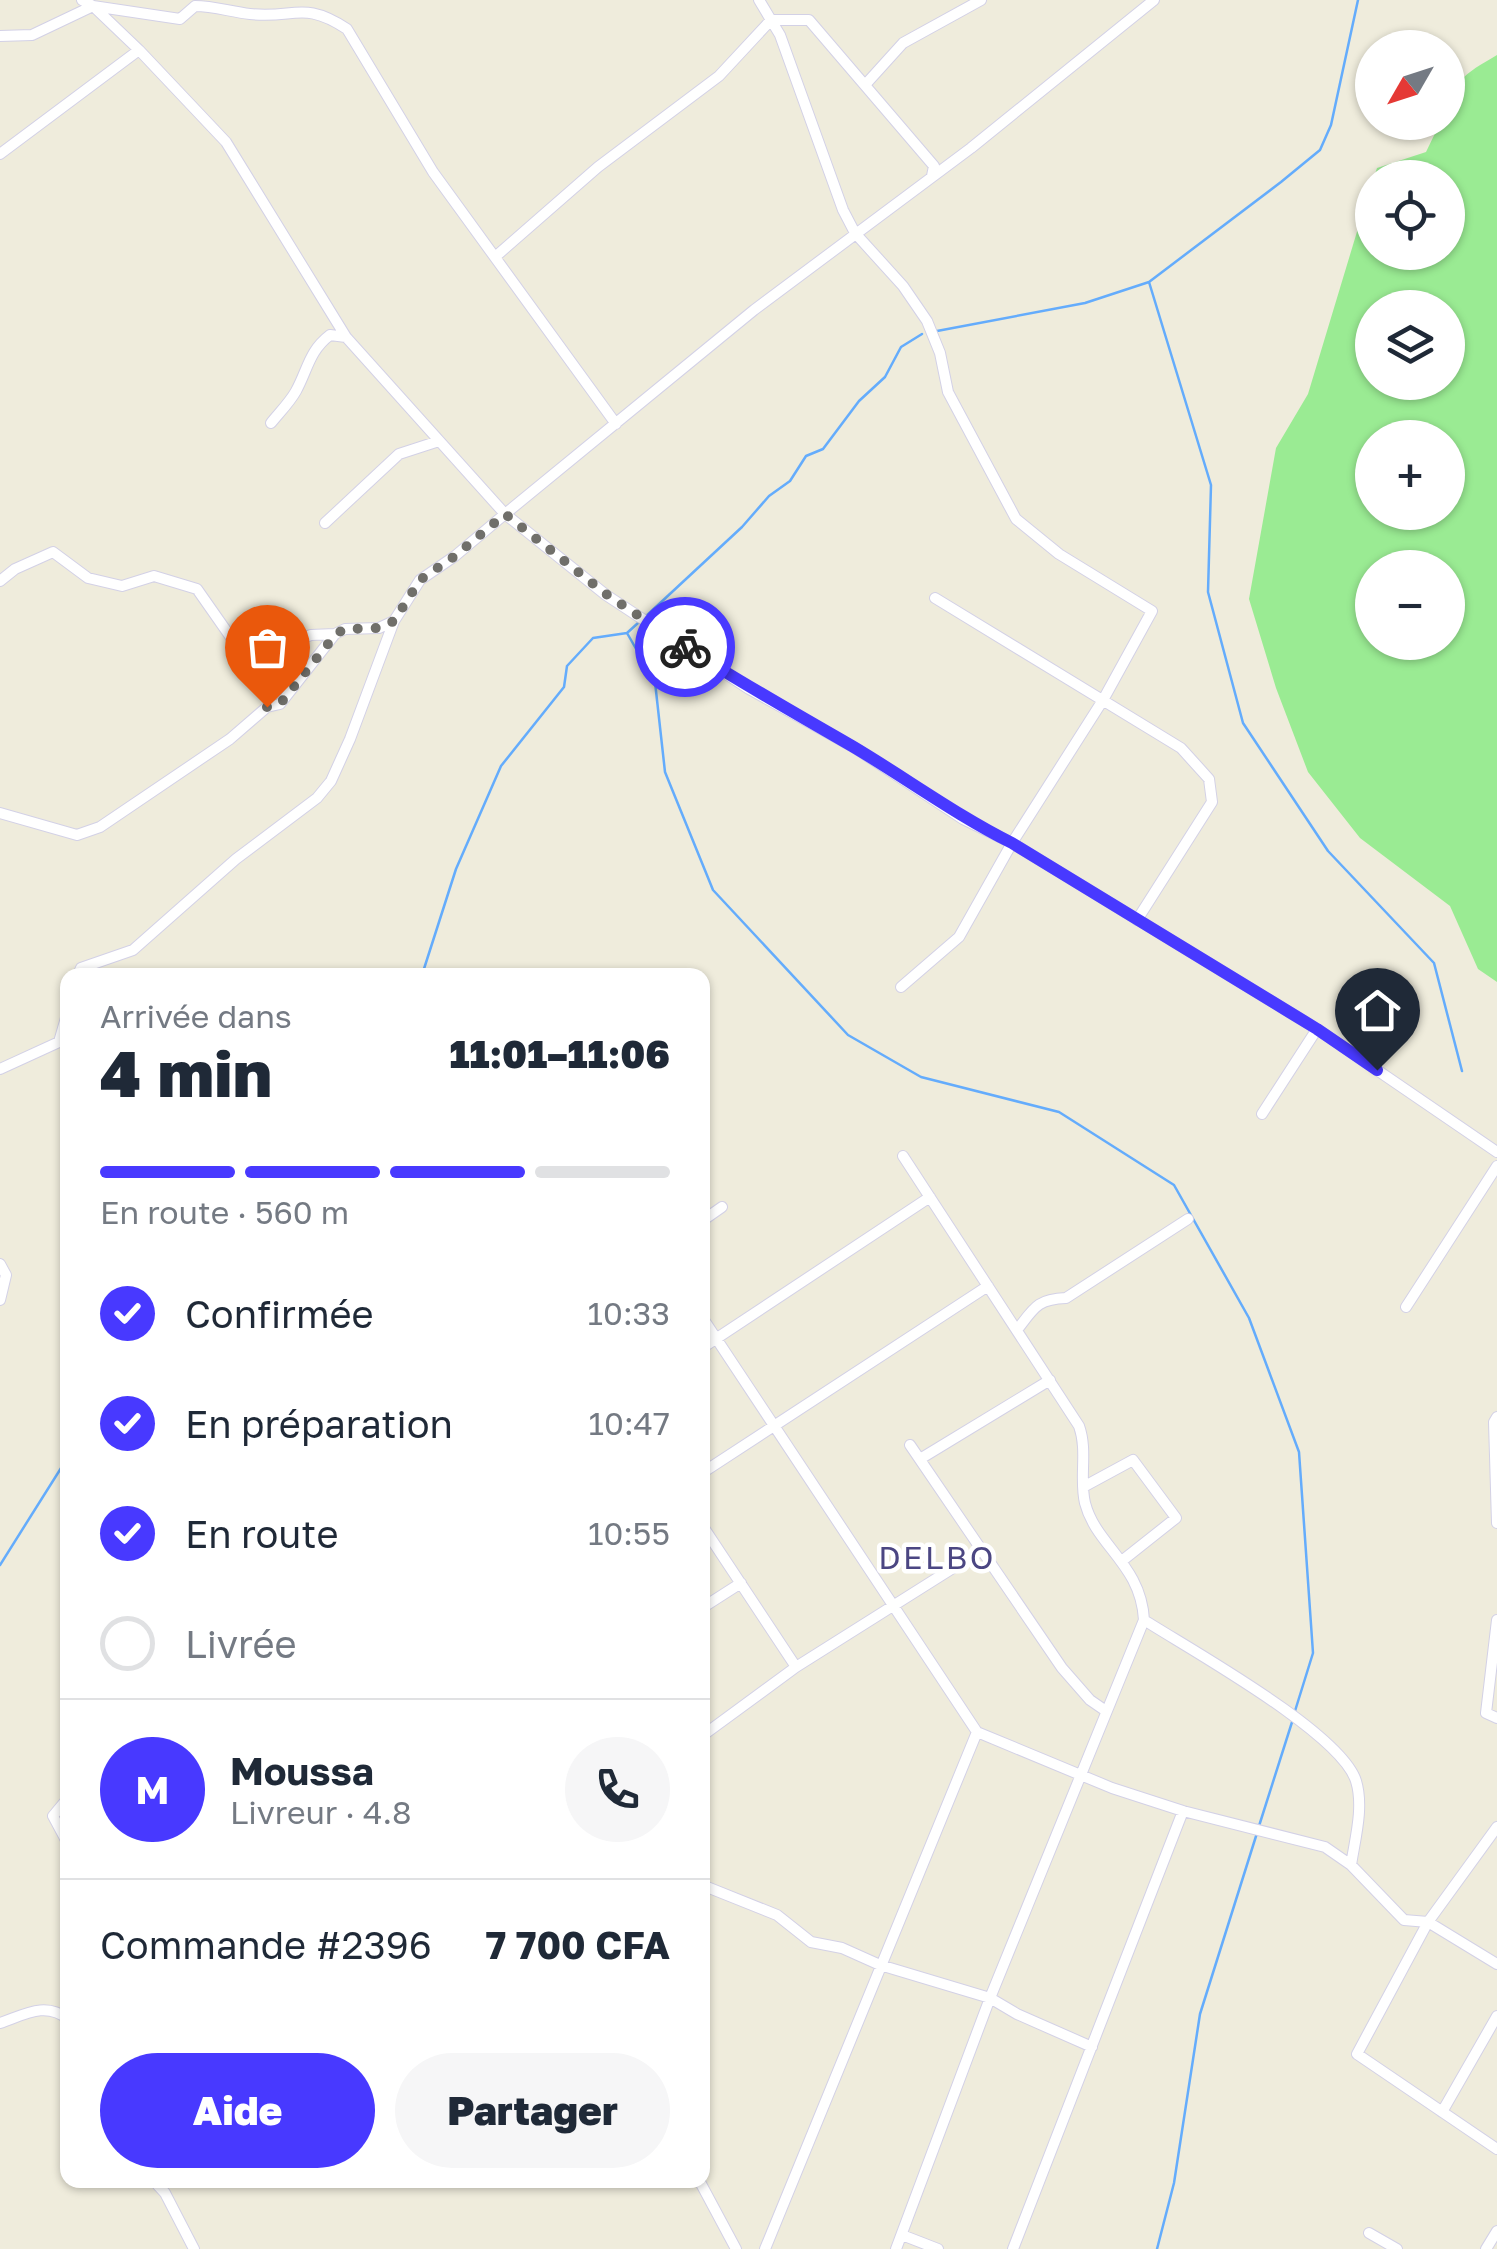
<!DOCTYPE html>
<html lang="fr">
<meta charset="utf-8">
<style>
:root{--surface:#fff;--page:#f6f6f7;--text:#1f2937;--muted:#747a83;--line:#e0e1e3;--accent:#4839ff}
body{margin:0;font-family:"Golos Text",sans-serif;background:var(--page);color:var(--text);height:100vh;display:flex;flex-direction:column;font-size:38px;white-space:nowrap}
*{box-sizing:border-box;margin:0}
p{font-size:32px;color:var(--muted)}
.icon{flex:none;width:55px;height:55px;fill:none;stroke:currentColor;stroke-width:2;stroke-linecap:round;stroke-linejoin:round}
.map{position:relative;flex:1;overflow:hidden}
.panel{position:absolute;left:60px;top:968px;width:650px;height:1220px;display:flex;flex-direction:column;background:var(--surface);border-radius:20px;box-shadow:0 2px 8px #0004}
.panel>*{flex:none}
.needle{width:65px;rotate:231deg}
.fabs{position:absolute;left:1355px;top:30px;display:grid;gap:20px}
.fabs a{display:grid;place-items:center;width:110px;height:110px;border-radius:50%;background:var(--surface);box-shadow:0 2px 8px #0004;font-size:50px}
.pin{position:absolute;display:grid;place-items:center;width:85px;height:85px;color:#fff;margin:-102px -42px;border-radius:50% 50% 50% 0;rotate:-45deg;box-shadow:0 0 10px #0007}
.pin .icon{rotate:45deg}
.courier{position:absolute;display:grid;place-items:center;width:100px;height:100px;margin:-50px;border:8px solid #4839ff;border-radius:50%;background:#fff;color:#222;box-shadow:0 2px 12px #0007}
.head em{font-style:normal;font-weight:800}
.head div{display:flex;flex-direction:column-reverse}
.head{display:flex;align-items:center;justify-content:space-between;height:170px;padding:0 40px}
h1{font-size:65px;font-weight:800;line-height:75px}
.bar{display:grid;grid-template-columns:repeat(4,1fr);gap:15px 10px;align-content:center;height:120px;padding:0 40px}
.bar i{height:12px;border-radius:8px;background:var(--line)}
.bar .selected{background:var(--accent)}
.bar p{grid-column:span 4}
.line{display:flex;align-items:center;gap:25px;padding:0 40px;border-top:2px solid var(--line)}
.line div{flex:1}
.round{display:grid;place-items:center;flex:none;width:105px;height:105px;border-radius:52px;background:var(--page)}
ol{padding:0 40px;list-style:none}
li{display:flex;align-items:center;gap:30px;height:110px}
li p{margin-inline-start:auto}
li .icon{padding:10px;border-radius:50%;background:var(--accent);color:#fff;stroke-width:4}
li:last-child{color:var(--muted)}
li i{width:55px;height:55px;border:5px solid var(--line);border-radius:50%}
.cta{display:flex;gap:20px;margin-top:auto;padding:20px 40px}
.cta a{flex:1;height:115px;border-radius:60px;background:var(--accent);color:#fff;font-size:40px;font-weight:800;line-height:115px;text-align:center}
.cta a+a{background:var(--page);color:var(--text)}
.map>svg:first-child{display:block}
.green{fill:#9aeb93;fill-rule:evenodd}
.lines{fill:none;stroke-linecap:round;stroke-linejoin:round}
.stream{stroke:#64acfc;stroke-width:2.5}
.minor-casing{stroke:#d3d1e6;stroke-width:12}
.minor{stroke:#fff;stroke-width:10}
.done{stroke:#706f6a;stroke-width:10;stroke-dasharray:0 18}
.route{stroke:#4839ff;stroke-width:12}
.labels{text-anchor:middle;stroke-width:9;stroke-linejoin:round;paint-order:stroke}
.quarter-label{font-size:32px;letter-spacing:2.5px;fill:#4b4682;stroke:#fff}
</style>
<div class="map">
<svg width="1497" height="2249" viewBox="0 0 1497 2249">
<rect width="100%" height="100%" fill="#efecdc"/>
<path class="green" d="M1497 55V982L1478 969 1450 906 1360 838 1308 772 1276 688 1249 599 1276 448 1308 394 1372 182V252H1448V178L1374 177 1377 168 1426 152 1440 123 1448 122C1448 82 1465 74 1497 55ZM1372 308H1448V382H1372ZM1372 438H1448V512H1372ZM1372 568H1448V642H1372Z"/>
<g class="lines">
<path class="stream" d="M1149 282 1211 485 1208 592 1243 723 1328 851 1434 963 1462 1071
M937 331 1085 303 1149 282 1281 182 1320 150 1331 125 1358 0
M644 618 742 527 769 496 790 481 806 456 823 449 859 401 885 377 901 347 922 334
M627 633 655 682 665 772 713 890 848 1035 921 1077 1059 1112 1174 1185 1249 1318 1299 1452 1313 1653 1295 1711
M422 975 456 869 501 766 564 687 567 666 593 638 627 633 638 623
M0 1565 68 1457
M1259 1826 1293 1719
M1157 2249 1174 2183 1200 2014 1257 1833"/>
<defs>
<path id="minor" d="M82 0 93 6 139 50 226 142 346 337 505 514 754 310 971 148 1154 0
M759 0 780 35 843 210 855 233 903 286 927 321 940 353 948 392 1016 519 1059 554 1152 611 1103 700 1012 843 959 937 901 987
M0 36 32 35 93 6 180 19 195 6C214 6 231 12 250 14 295 19 303 0 347 29L433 172 616 424
M865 85 903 43 981 0
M0 154 139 50
M495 257 598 167 719 76 771 20H809L934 166 932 176
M271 423C279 413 290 402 296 391 308 369 309 351 330 335L346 337
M325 523 399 454 439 441
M0 581 15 569 53 552 88 578 122 586 154 576 197 589 232 639 252 645 286 644 311 635 335 634
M935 598 1181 748 1209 779 1212 802 1137 920
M0 813 77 835 100 827 230 739 267 707 280 704 335 634 345 629 379 628 394 621 420 580 455 556 505 514 606 595 749 689 855 748 963 819 1012 843 1317 1029 1497 1152
M78 975 81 968 133 950 236 859 317 798 331 781 350 739 394 621
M0 1069 59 1042 68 1011
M1262 1114 1317 1029
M702 1221 722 1207
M0 1264 6 1275 0 1300
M1406 1307 1497 1166
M702 1317 977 1732 1112 1788 1183 1811 1325 1847 1351 1865 1404 1920 1428 1922 1497 1964
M1017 1330C1034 1308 1037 1299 1066 1298L1188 1219
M702 1348 930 1197
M1497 1417 1494 1422 1497 1523
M910 1445 1062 1668 1090 1700 1106 1711
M920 1459 1050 1380
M702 1473 988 1286
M1085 1486 1133 1460 1176 1518 1123 1560
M702 1525 796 1667
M702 1608 741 1583
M1144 1620C1191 1650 1341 1733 1356 1781 1364 1807 1355 1839 1351 1865
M1497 1620 1486 1713 1497 1718
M702 1736 796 1667 980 1551
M68 1798 53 1816 68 1844
M1497 1827 1428 1922 1357 2054 1497 2149
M702 1885 777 1915 811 1942 842 1948 880 1965 990 1998 1017 2014 1092 2047
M0 2023C24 2015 45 2001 68 2019
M1442 2112 1497 2016
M153 2180 165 2193 194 2249
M699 2180 736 2249
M1369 2233 1397 2249
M902 2235 938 2249
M765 2249 977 1732
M896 2249 990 1998 1144 1620C1141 1564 1096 1546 1085 1503 1079 1478 1088 1451 1079 1426L903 1156
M1013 2249 1183 1811
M1486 2249 1497 2231"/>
</defs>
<use href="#minor" class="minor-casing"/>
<use href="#minor" class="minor"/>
</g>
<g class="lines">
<path class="done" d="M267 707 280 704 336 634 345 629 380 628 394 621 420 580 455 556 505 514 606 594 685 647"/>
<path class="route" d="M685 647C740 682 796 714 852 746 906 778 956 815 1012 843L1317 1029 1377 1070"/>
</g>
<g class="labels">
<g class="quarter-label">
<text x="937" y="1569">DELBO</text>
</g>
</g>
</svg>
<div class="fabs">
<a><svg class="needle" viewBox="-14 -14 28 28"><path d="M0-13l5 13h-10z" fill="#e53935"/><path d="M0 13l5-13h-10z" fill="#747a83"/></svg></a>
<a><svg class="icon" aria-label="locate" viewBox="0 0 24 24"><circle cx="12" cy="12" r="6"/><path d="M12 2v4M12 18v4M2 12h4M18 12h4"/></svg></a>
<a><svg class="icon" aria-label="layers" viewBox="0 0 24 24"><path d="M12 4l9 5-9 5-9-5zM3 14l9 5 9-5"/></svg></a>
<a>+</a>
<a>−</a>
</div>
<div class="pin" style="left:267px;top:707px;background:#ea580c"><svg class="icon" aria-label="bag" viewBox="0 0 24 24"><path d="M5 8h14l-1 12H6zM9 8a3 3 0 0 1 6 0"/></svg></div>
<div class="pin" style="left:1377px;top:1070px;background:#1f2937"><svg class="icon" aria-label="home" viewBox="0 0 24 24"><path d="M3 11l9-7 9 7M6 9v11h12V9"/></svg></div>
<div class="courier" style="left:685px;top:647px"><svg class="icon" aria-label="bike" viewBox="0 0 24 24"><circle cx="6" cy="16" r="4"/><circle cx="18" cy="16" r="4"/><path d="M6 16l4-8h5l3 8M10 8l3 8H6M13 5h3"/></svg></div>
<section class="panel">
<div class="head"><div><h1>4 min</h1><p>Arrivée dans</p></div><em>11:01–11:06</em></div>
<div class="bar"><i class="selected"></i><i class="selected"></i><i class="selected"></i><i></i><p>En route · 560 m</p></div>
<ol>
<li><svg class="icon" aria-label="check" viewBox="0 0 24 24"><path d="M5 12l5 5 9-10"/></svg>Confirmée<p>10:33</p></li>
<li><svg class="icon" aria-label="check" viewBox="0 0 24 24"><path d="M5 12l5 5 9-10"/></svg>En préparation<p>10:47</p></li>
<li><svg class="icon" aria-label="check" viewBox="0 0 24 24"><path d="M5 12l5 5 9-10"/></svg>En route<p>10:55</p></li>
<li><i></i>Livrée</li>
</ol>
<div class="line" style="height:180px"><b class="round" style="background:var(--accent);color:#fff">M</b><div><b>Moussa</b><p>Livreur · 4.8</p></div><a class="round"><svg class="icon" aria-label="phone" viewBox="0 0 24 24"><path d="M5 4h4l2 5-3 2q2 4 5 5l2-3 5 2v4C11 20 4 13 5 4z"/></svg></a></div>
<div class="line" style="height:130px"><div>Commande #2396</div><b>7 700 CFA</b></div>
<div class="cta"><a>Aide</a><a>Partager</a></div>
</section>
</div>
